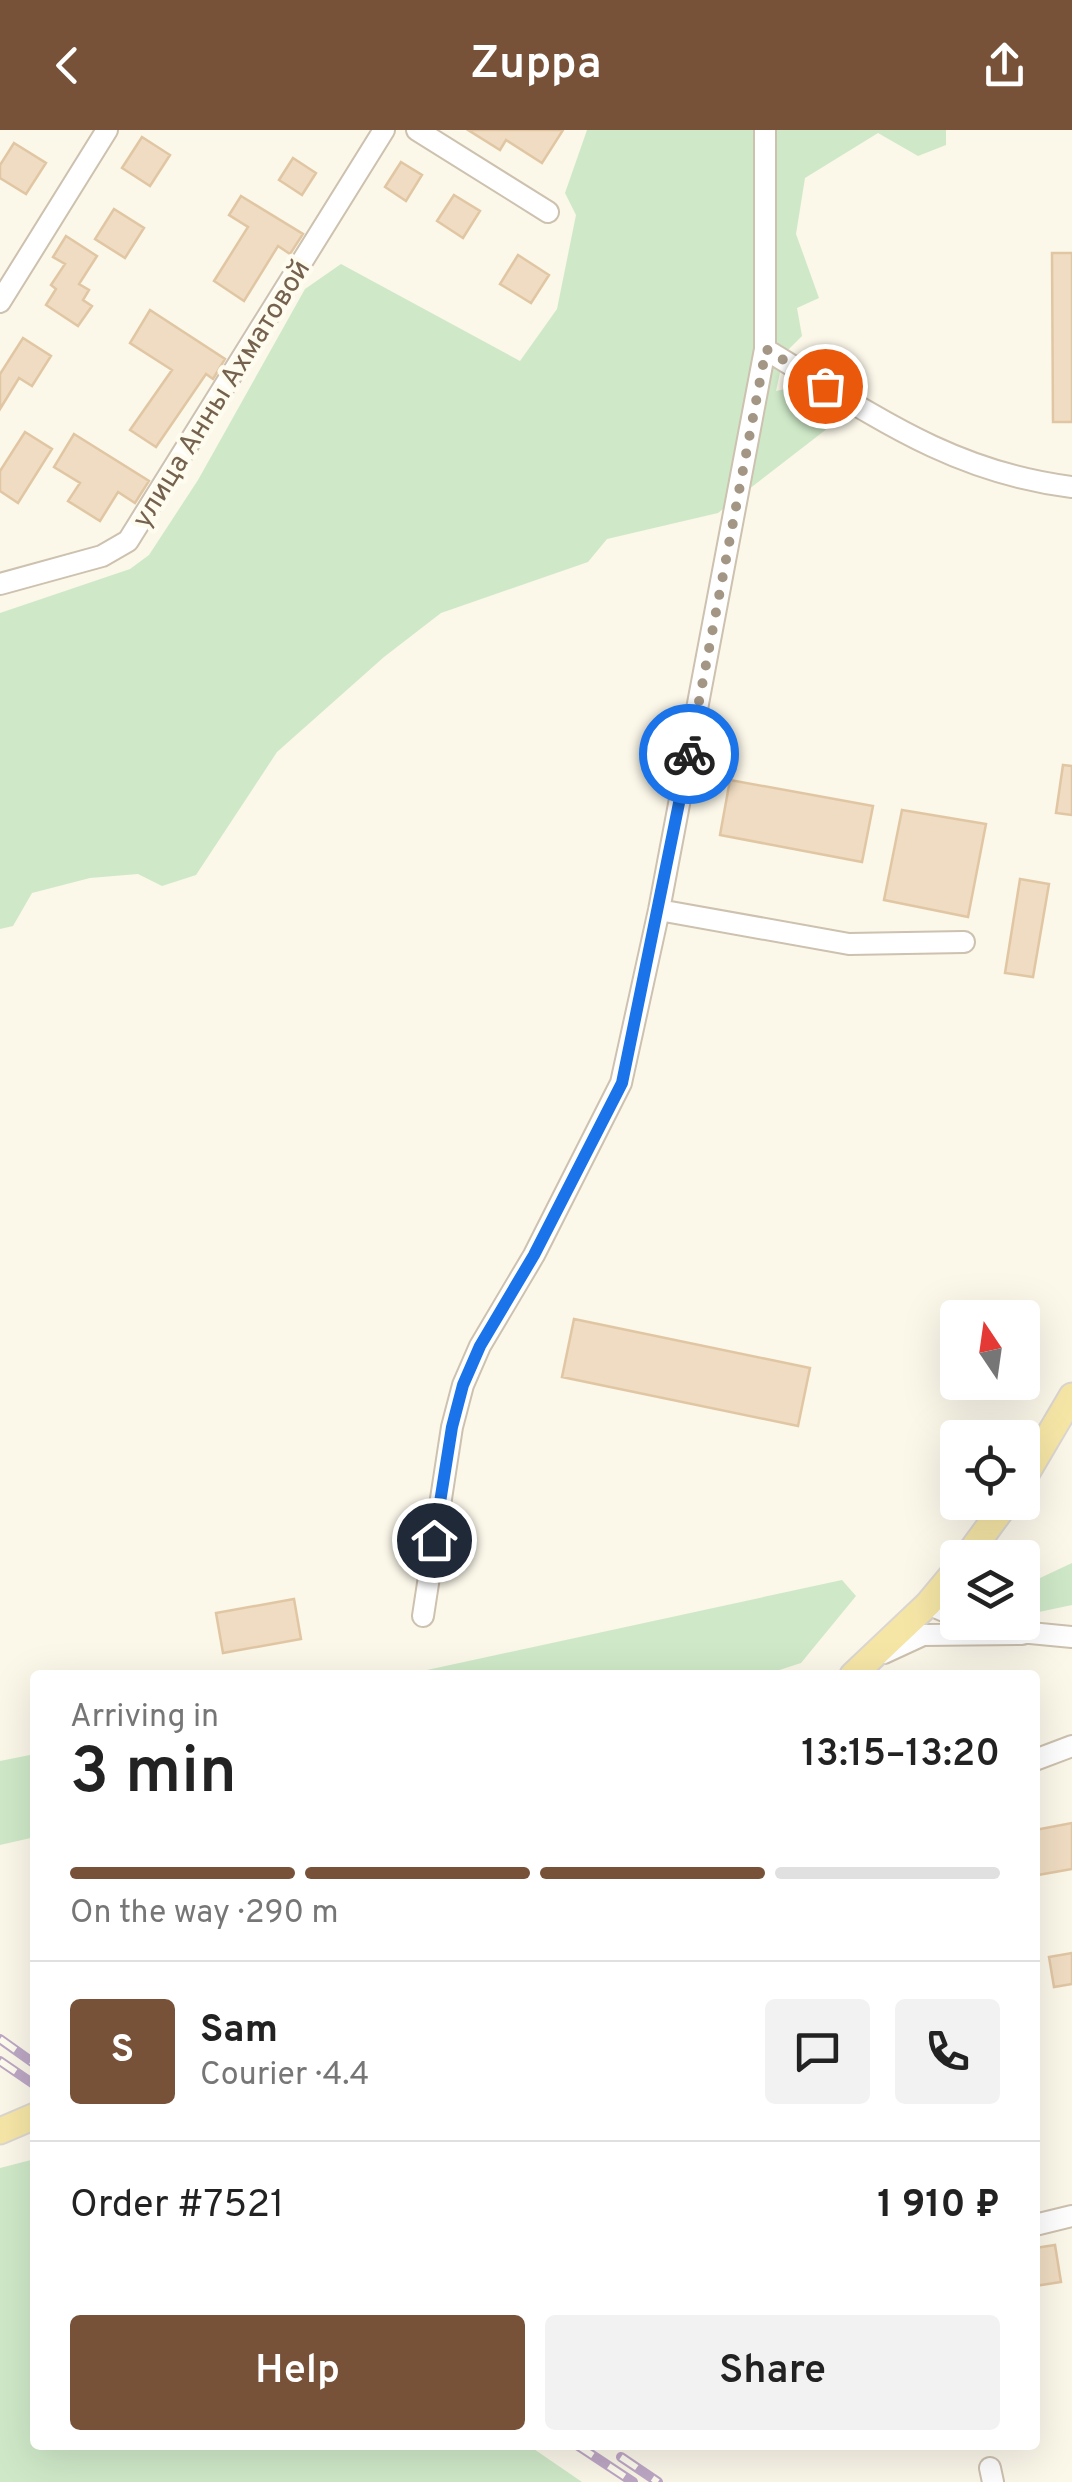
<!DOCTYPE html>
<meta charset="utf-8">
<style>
:root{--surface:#fff;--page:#f2f2f2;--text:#222;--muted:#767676;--line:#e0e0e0;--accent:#775239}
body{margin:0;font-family:Overpass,sans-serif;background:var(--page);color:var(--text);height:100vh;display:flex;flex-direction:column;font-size:38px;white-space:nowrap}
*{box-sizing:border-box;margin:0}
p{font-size:32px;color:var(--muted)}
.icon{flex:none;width:55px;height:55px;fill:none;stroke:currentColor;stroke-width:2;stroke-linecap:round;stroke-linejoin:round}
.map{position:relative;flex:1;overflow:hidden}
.side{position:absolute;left:30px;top:1540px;width:1010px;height:780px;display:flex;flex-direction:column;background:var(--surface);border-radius:10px;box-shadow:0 10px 40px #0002}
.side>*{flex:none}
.needle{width:65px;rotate:347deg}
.fabs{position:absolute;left:940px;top:1170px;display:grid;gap:20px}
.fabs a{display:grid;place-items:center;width:100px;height:100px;border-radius:10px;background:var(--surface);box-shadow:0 10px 40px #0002;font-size:50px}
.pin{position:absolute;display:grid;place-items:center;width:85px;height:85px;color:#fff;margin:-42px;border:5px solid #fff;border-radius:50%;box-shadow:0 2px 10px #0007}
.courier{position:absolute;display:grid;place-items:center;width:100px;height:100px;margin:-50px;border:8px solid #1a73e8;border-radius:50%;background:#fff;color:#222;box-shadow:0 2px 12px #0007}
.summary em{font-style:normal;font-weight:600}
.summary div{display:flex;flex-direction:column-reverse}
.summary{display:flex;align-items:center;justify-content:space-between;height:170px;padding:0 40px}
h1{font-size:65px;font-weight:600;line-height:75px}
.bar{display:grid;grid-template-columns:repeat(4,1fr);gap:15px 10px;align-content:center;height:120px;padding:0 40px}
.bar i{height:12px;border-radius:8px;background:var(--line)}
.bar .selected{background:var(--accent)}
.bar p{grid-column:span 4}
.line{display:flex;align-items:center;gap:25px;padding:0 40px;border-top:2px solid var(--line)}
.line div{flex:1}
.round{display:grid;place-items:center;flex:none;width:105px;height:105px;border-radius:10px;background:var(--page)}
.action{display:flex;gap:20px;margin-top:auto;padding:20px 40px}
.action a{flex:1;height:115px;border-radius:10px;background:var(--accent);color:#fff;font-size:40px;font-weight:600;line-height:115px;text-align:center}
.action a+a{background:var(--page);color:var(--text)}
header{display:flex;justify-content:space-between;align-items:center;height:130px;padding:0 40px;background:var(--accent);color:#fff;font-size:45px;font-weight:600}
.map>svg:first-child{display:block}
.green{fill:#cfe9c8}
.building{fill:#efdcc2;stroke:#e1c6a3;stroke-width:2.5}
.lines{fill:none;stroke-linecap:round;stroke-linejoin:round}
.minor-casing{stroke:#cdc1af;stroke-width:24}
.major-casing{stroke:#dbd6d1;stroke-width:29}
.minor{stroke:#fff;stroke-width:20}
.major{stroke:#f6e6a6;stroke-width:25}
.rail-casing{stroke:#bda7c5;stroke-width:10}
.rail{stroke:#fefbef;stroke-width:6;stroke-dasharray:19;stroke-linecap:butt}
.done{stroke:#a49684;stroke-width:10;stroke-dasharray:0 18}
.route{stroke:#1a73e8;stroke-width:12}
.labels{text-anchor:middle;stroke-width:9;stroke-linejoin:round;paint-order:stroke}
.street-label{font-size:28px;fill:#75624e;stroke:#fefbef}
</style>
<header><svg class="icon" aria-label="back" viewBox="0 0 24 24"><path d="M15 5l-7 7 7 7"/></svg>Zuppa<svg class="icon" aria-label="share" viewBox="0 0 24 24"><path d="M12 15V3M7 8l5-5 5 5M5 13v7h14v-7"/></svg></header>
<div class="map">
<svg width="1072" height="2352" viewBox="0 0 1072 2352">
<rect width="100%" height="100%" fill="#fbf7e9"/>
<path class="green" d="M587 0H946V15L918 26 878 3 805 48 796 104 819 168 797 178 802 206 784 224 776 261 801 256 837 272 828 298 718 383 607 409 588 432 441 483 384 527 277 622 196 745 162 756 138 744 90 748 32 763 13 796 0 799V483L130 439 149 425 198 350 305 159 341 134 520 231 557 179 576 85 565 63Z
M1072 1433V1475L1034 1483 1023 1456Z
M842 1450 856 1466 801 1533 764 1545H404Z
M35 1624V1707L0 1715V1631Z
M35 2029V2315H528L582 2352H0V2038Z"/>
<path class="building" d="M468 0H563L542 33 506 10 500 20Z
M142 7 170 25 150 56 122 38Z
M14 13 46 33 26 64 0 48V35Z
M293 28 316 43 302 65 279 50Z
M401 32 422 45 406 71 385 57Z
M454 65 480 81 463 108 437 91Z
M241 66 303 104 290 124 278 116 244 171 214 151 248 97 229 85Z
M114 79 144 98 125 128 95 109Z
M66 106 97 126 79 154 89 160 83 170 92 176 78 196 46 175 56 159 51 155 65 134 53 127Z
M1052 123H1072V292H1053Z
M518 125 549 145 531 173 500 154Z
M150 180 225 229 213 249 206 244 156 317 130 300 172 240 130 213Z
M23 208 51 226 32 256 19 248 0 279V244Z
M25 302 52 319 18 373 0 361V341Z
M74 304 149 351 135 373 118 362 100 391 68 371 80 353 54 337Z
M1063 635 1072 636V685L1056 683Z
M730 650 873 676 862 732 720 705Z
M902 680 986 694 968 787 884 770Z
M1020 749 1049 754 1033 847 1005 843Z
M574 1189 810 1238 798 1296 562 1247Z
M294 1469 301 1509 223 1523 216 1483Z
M1072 1693V1739L1038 1745 1035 1700Z
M1072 1823V1854L1054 1857 1049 1827Z
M1055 2115 1061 2152 1035 2156V2118Z"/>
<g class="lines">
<defs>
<path id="minor" d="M417 0 548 82
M0 172 107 0
M765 219C869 282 949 342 1072 357
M0 454 102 426 128 411 384 0
M659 780 849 814 964 812
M928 1474 958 1487
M423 1486 452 1297 463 1255 480 1216 534 1125 621 953 659 780 765 219V0
M1009 1501 1072 1507
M884 1523 923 1505 1022 1504
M1035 1630 1072 1616
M1035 2095 1072 2086
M990 2338 993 2352"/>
<path id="major" d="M1022 1351 1072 1266
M966 1428 1007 1372
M853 1545 928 1474 958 1438
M0 2001 35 1986"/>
</defs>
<use href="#minor" class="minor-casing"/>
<use href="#major" class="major-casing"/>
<use href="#minor" class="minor"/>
<use href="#major" class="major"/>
<defs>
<path id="rail" d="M0 1909 35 1934
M0 1931 35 1955
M577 2315 633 2352
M621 2327 658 2352"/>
</defs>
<use href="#rail" class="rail-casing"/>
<use href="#rail" class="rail"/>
</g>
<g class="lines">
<path class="done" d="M689 624 766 219 825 256"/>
<path class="route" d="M434 1410 452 1297 463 1255 480 1216 534 1125 622 953 689 624"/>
</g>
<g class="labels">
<g class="street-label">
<text transform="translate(220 263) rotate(-58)" y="10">улица Анны Ахматовой</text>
</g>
</g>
</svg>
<div class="fabs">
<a><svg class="needle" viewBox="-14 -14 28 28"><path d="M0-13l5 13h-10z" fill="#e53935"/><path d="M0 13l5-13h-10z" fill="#767676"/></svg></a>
<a><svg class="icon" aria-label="locate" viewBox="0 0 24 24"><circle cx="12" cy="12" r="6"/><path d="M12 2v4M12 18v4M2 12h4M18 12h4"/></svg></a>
<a><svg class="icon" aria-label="layers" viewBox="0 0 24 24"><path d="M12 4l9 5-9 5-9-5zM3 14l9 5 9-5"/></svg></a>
</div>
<div class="pin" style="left:825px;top:256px;background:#ea580c"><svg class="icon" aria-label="bag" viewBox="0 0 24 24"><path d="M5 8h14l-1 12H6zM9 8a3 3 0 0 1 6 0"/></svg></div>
<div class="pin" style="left:434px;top:1410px;background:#1f2937"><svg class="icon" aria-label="home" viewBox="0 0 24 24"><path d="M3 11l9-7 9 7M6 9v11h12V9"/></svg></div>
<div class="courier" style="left:689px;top:624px"><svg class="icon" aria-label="bike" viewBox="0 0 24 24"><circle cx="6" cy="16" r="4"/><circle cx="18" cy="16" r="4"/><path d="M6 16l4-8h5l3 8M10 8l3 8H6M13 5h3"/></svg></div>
<section class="side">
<div class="summary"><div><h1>3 min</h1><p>Arriving in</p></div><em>13:15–13:20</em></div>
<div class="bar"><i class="selected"></i><i class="selected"></i><i class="selected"></i><i></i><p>On the way · 290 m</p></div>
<div class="line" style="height:180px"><b class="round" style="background:var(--accent);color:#fff">S</b><div><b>Sam</b><p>Courier · 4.4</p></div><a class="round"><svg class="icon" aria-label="chat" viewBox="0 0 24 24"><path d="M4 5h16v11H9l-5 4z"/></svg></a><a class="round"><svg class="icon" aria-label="phone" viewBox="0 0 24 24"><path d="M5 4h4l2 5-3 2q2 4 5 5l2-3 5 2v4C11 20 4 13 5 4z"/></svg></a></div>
<div class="line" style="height:130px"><div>Order #7521</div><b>1 910 ₽</b></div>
<div class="action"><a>Help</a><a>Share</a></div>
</section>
</div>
